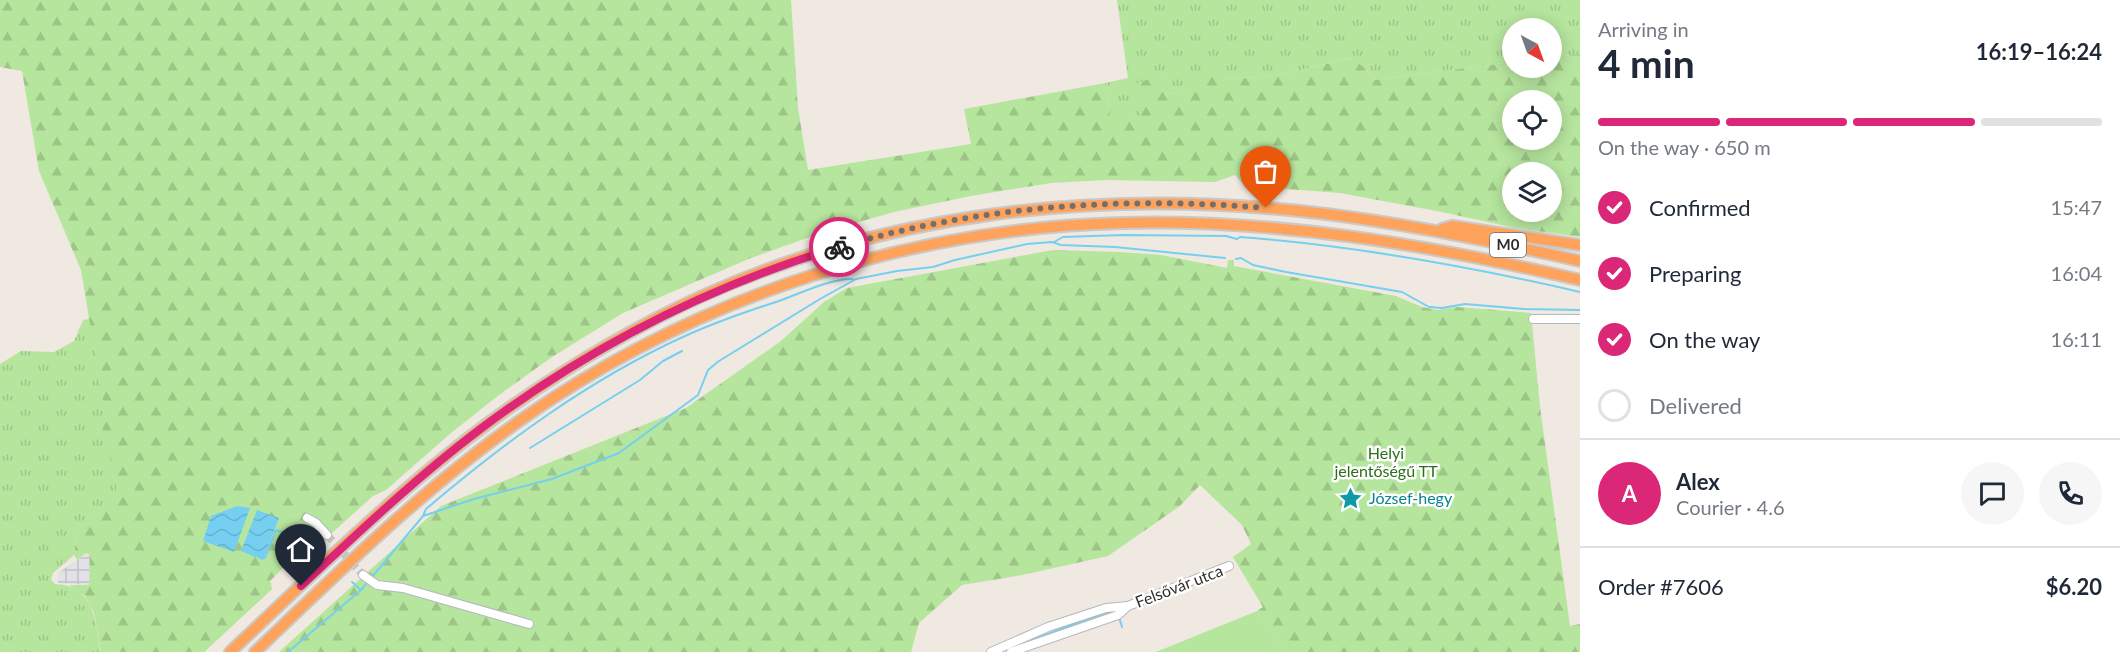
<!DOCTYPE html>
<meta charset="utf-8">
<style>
:root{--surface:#fff;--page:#f6f6f7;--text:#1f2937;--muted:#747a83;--line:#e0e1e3;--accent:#db2777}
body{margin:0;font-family:Lato,sans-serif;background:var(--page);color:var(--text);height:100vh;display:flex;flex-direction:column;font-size:22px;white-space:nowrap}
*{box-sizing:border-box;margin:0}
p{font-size:20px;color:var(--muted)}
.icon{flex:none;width:33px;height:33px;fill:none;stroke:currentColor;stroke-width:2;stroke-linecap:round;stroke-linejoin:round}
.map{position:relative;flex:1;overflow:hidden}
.side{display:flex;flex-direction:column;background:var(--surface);width:540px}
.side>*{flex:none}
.needle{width:39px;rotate:139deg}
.controls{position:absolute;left:1502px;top:18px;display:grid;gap:12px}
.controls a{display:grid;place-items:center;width:60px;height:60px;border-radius:50%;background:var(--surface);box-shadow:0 3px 15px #0003;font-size:30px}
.pin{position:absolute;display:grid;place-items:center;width:51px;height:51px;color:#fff;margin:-62px -26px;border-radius:50% 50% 50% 0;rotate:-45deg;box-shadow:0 0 6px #0007}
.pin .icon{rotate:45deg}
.courier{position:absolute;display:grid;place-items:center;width:60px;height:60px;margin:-30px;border:4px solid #db2777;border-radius:50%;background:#fff;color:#222;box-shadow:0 2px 8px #0007}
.head em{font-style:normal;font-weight:700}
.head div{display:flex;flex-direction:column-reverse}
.head{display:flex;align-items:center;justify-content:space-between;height:102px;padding:0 18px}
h1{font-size:39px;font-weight:700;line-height:45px}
.bar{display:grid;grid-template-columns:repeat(4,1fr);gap:9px 6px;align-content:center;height:72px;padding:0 18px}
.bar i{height:8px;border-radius:4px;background:var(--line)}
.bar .active{background:var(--accent)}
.bar p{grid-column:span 4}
.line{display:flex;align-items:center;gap:15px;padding:0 18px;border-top:2px solid var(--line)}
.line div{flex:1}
.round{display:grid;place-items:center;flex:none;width:63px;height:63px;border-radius:32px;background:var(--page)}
ol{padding:0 18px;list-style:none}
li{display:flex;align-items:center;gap:18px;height:66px}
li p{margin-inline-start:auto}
li .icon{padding:6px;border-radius:50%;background:var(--accent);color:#fff;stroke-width:4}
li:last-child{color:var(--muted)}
li i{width:33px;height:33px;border:3px solid var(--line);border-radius:50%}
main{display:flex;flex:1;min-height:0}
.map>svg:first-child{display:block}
.industrial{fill:url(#industrial-grid)}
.grass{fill:url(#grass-tufts)}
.forest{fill:url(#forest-firs);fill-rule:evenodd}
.garden{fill:#b6e59e}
.water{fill:url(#water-waves)}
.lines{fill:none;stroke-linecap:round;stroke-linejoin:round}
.stream{stroke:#75cff0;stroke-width:2}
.minor-tunnel{stroke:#c8c4bd;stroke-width:8;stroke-dasharray:8 4;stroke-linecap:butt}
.minor-casing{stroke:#b4b7c1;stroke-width:10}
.highway-casing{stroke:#c9c9c9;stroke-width:14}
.minor{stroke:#fff;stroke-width:8}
.highway{stroke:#ffa35c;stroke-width:10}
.done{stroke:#726f6d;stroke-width:6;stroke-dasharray:0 10.8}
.route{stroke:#db2777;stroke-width:8}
.labels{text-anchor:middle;stroke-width:5;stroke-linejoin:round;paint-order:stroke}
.shield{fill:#fff;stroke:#6d6d6d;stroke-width:1.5}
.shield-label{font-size:15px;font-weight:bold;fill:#2e2e2e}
.park-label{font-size:16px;fill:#2c6e1b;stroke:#fff}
.culture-label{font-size:16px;fill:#0d838f;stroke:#fff;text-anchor:start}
.street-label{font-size:16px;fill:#2e2e2e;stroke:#fff}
</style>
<main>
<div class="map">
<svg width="1580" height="652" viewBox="0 0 1580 652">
<defs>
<pattern id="industrial-grid" width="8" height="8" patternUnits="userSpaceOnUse" patternTransform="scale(1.5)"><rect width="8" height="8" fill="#e3e1e8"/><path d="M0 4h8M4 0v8" fill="none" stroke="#c3c1c7"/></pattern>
<pattern id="grass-tufts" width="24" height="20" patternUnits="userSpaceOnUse" patternTransform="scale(1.5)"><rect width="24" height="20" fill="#b6e59e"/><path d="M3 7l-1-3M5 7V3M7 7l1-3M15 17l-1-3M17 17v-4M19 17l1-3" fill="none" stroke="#9dc588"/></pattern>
<pattern id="forest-firs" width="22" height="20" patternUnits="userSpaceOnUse" patternTransform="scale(1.5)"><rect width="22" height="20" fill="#b6e59e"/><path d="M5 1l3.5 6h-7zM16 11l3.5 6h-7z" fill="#9dc588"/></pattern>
<pattern id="water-waves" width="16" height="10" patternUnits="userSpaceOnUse" patternTransform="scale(1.5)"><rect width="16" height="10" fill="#75cff0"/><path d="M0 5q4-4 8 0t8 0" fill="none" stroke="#66b2ce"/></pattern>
</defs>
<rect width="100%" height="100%" fill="#efe9e1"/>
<path class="industrial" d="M86 554 90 555 89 585 58 583V573Z"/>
<path class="grass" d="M1117 0H1580V54L1551 57V28H1512V62L1374 80 1364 67 1350 58 1275 76 1223 79 1164 95 1162 75 1140 117 1111 123 1105 83 1128 78Z
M610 301 371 490 276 573 270 581 272 589 204 652 116 491 77 534 74 555 53 573 51 579 55 584C95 585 95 622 101 652H0V364L21 351 54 352 74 341 83 320 89 319 88 310Z
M1117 609 1119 611 1054 633 1056 627Z"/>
<path class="forest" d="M0 0H791L798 108 808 170 971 144 964 109 1105 83 1111 122 1140 117 1136 84 1162 74 1165 95 1192 87 1193 75 1216 72 1223 79 1275 76 1351 58 1364 67 1374 80 1512 62V68H1551V57L1580 54V237L1515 228 1442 212 1340 193 1245 186 1235 175 1215 182 1106 180 1051 183 971 196 894 212 821 233 751 258 623 313 552 357 499 395 451 433 386 490 373 496 322 542 302 558 291 560 270 581 272 589 204 652H101L94 613 85 596 69 585H89L90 555 86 553 77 560 74 555 77 534 116 490V484L102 426 104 407 81 270 39 171 22 71 0 67ZM1512 100H1551V140H1512ZM1512 172H1551V212H1512Z
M1053 250 1120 252 1161 255 1227 268 1228 260H1234V266L1396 296 1422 307 1437 310 1457 307 1531 313 1540 407 1570 626 1580 624V652H1284L1257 611 1263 607 1233 557 1251 544 1242 525 1200 485 1180 506 1108 556 1022 575 962 585 919 623 911 652H279L441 506 686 408 781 341 824 302 847 288Z"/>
<path class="garden" d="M1257 611 1284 652H1156Z"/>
<path class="water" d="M237 506 250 508 234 552 203 541 211 516Z
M257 510 279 518 263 560 241 551Z"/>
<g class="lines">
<path class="stream" d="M1054 242 1063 237 1123 235 1226 236 1237 239 1240 237C1355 246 1468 266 1580 292
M1236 259 1241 258 1253 265 1286 272 1402 292 1429 307 1442 308 1465 304 1524 309 1580 310
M530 448 640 380 663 361 682 351
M423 516 474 499 552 479 619 453 698 395 708 370 719 361 820 299 856 279 897 271 933 267 955 260 1027 244 1052 242 1061 245 1115 247 1225 258
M263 558H265L276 530 298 538 306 537
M352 582 361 590 423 516 426 509C505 442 590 379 685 336 716 322 748 311 779 301 799 294 832 278 853 279
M1119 617 1122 627
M1011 647 1105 613 1115 611 1117 613
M288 652 361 590"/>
<path class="minor-tunnel" d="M327 535 363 575"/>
<defs>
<path id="minor" d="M1533 319H1580
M307 518 316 523 327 535
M363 575 377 585 403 588 529 624
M991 652 1048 627 1106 608 1128 606 1229 566
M1011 652 1118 615 1127 607"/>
<path id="highway" d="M1442 229 1452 226 1580 245
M230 652C321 567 410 477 512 406 571 365 634 327 700 297 887 212 1097 190 1300 211 1395 221 1488 240 1580 261
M255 652C341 570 427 485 525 417 700 295 911 228 1123 223 1277 219 1431 245 1580 280"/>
</defs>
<use href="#minor" class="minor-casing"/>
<use href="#highway" class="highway-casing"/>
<use href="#minor" class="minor"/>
<use href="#highway" class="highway"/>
</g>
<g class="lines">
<path class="done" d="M839 247C978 206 1123 196 1266 208"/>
<path class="route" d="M301 586C359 532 417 477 479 430 588 348 709 286 839 247"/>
</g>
<defs>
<symbol id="sight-bare" viewBox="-9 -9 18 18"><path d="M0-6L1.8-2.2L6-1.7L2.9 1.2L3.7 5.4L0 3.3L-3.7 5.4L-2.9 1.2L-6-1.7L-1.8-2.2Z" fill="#0f9aa8" stroke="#fff" stroke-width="2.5" paint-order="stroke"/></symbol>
</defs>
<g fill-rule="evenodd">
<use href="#sight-bare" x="1334" y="482" width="33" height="33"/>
</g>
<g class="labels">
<rect class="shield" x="1490" y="233" width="36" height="24" rx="4.5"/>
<g class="shield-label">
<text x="1508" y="250">M0</text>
</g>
<g class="park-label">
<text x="1386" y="459">Helyi<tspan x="1386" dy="18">jelentőségű TT</tspan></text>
</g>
<g class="culture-label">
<text x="1369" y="504">József-hegy</text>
</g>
<g class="street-label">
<text transform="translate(1179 586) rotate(-21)" y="6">Felsővár utca</text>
</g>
</g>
</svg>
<div class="controls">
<a><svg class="needle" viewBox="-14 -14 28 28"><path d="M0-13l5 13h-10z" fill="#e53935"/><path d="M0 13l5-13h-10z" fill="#747a83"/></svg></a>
<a><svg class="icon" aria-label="locate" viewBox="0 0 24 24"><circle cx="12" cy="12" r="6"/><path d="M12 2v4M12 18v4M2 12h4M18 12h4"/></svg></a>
<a><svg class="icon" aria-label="layers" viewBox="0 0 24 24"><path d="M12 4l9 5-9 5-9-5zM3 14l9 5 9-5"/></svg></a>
</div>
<div class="pin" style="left:1266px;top:208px;background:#ea580c"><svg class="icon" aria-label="bag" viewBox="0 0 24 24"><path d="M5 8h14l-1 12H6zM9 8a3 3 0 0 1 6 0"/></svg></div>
<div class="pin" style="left:301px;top:586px;background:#1f2937"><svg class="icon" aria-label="home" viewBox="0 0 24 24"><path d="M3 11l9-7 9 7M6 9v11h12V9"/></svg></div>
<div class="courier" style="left:839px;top:247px"><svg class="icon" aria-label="bike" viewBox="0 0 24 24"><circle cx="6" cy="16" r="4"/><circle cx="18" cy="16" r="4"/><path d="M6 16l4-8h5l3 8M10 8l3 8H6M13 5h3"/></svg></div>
</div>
<section class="side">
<div class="head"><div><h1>4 min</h1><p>Arriving in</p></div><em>16:19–16:24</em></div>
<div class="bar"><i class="active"></i><i class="active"></i><i class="active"></i><i></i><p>On the way · 650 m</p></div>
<ol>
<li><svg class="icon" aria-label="check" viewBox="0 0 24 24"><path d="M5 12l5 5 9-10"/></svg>Confirmed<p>15:47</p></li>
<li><svg class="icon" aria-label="check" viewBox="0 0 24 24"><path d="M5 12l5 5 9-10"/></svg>Preparing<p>16:04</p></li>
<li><svg class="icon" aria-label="check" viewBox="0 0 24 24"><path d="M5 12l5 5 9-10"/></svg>On the way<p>16:11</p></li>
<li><i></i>Delivered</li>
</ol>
<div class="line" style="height:108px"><b class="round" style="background:var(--accent);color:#fff">A</b><div><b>Alex</b><p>Courier · 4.6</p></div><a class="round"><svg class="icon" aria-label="chat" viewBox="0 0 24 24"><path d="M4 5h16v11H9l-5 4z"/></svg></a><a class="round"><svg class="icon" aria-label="phone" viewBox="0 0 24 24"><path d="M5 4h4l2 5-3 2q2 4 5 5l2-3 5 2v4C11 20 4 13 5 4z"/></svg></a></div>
<div class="line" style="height:78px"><div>Order #7606</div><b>$6.20</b></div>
</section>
</main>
